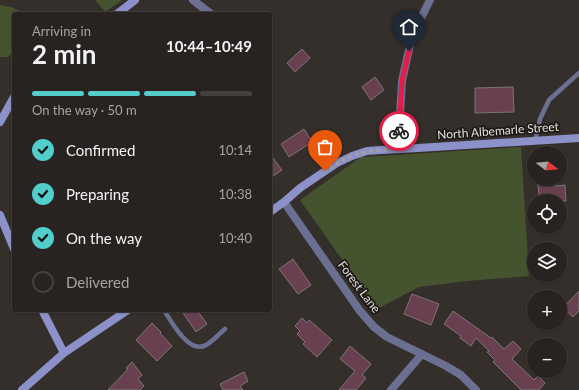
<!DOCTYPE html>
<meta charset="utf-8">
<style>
:root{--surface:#282320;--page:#342f2d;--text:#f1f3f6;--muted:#a5a4a5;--line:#44403e;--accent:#53cdc9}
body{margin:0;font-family:Lato,sans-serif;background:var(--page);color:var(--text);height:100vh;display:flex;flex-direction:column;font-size:15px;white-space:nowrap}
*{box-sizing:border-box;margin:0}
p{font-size:13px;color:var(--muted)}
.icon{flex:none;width:22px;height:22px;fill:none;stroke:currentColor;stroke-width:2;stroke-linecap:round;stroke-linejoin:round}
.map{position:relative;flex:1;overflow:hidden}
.drawer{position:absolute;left:12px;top:12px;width:260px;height:300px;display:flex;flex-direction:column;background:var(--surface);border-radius:4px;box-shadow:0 1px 3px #0004,0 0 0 1px var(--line)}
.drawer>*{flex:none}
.needle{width:26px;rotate:106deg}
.tools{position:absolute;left:527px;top:146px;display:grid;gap:8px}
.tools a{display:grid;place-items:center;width:40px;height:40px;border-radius:50%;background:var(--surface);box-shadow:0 1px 3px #0004,0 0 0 1px var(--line);font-size:20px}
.pin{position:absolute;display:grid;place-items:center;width:34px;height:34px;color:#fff;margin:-41px -17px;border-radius:50% 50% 50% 0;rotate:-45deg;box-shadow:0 0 4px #0007}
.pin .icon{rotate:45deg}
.courier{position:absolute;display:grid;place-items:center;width:40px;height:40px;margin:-20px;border:3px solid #e11d48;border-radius:50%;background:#fff;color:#222;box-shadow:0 1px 5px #0007}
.headline em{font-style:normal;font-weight:700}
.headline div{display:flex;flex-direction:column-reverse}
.headline{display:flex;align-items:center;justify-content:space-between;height:68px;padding:0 20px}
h1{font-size:26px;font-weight:700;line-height:30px}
.bar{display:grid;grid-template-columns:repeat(4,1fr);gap:6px 4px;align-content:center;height:48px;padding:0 20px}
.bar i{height:5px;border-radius:3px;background:var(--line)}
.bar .selected{background:var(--accent)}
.bar p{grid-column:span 4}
ol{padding:0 20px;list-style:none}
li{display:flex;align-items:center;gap:12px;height:44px}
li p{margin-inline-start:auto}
li .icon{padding:4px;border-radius:50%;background:var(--accent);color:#111;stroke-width:4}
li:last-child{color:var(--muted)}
li i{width:22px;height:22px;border:2px solid var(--line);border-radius:50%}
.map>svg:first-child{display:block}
.green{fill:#45532e}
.building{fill:#694050;stroke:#7d7577}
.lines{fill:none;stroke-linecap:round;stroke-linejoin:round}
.lane{stroke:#6b6f92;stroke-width:4.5}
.street{stroke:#6b6f92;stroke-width:8}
.secondary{stroke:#8c92c9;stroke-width:8}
.done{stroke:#a5a19d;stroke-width:4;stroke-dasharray:0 7.2}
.route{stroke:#e11d48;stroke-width:5}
.labels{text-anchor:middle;stroke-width:3.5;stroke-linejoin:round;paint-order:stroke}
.street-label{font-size:12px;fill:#e2dedb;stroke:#1b1816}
</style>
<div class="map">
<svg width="579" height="390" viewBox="0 0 579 390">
<rect width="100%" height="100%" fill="#352f2b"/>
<path class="green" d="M95 0H122L105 12Z
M0 5 11 7 26 14H14V51L8 57H0Z
M521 147 529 276 467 281 419 287 377 309 300 200 361 157Z"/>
<path class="building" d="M302 49 310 58 295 72 287 63Z
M375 77 384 90 371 100 362 87Z
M513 87 514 112 475 113V88Z
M304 129 312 142 289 157 281 144Z
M270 154 282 170 270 178Z
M537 179H555V186L565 185 566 201H540Z
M293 259 311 285 298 294 279 269Z
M579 291V311L573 317 563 308Z
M412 294 439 304 431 325 404 314Z
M181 310H197L207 324 196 332Z
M453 311 491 338 492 337 504 349 513 341 521 349 512 359 534 380 538 376 545 383 539 390H521L493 362 495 360 487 352 489 351 476 338 471 346 460 338 461 336 444 324Z
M302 318 307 323 309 320 332 340 317 357 303 344 305 342 297 334 300 331 295 326Z
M152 323 161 332 160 333 172 346 157 361 136 340Z
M350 346 371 364 362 375 366 378 356 390H339L355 371 340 359Z
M132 362 142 375 138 379 144 386 140 390H108L128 369 126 368Z
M244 372 248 381 240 386 243 390H223L220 384Z"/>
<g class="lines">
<path class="lane" d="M535 141 540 119 549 100 579 73
M164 310C171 321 189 355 206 345 212 342 219 334 225 329"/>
<path class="street" d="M193 0 211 14
M398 149 402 81 412 36 430 0
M284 202 360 311 374 327 387 337 446 366 461 375 476 390
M391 390 422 354"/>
<path class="secondary" d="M117 14 135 0
M0 122 14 97
M270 212 284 202 300 188 337 163 352 156 367 151 381 150 418 148 579 138
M0 215 14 249
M42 310 64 353
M22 390 64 353 128 310"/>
</g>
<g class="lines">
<path class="done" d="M325 171C351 153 367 150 398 149L399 131"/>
<path class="route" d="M399 131 402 81 409 51"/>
</g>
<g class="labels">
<g class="street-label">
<text transform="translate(498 131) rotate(-4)" y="4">North Albemarle Street</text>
<text transform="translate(359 287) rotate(53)" y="4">Forest Lane</text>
</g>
</g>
</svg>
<div class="tools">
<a><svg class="needle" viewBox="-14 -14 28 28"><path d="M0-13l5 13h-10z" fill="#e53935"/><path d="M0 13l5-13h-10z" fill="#a5a4a5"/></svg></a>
<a><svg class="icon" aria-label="locate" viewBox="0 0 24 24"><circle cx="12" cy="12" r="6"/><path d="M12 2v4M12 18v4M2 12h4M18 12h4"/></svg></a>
<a><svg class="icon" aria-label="layers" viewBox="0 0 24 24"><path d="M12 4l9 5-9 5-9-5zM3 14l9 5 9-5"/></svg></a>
<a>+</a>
<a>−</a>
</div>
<div class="pin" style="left:325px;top:171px;background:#ea580c"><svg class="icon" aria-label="bag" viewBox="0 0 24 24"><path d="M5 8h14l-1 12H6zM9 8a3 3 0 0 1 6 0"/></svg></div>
<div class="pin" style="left:409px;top:51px;background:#1f2937"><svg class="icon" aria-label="home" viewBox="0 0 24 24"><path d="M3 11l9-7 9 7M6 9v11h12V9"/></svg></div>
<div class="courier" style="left:399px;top:131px"><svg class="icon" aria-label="bike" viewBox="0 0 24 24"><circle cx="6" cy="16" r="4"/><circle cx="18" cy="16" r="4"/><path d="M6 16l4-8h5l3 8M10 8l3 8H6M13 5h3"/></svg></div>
<section class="drawer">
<div class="headline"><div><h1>2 min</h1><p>Arriving in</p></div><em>10:44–10:49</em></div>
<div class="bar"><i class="selected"></i><i class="selected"></i><i class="selected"></i><i></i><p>On the way · 50 m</p></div>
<ol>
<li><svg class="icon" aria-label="check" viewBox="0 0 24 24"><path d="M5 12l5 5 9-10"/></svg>Confirmed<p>10:14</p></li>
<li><svg class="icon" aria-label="check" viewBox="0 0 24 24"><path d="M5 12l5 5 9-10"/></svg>Preparing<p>10:38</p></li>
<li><svg class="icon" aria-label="check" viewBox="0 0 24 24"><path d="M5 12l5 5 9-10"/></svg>On the way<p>10:40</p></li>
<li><i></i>Delivered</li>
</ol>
</section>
</div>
